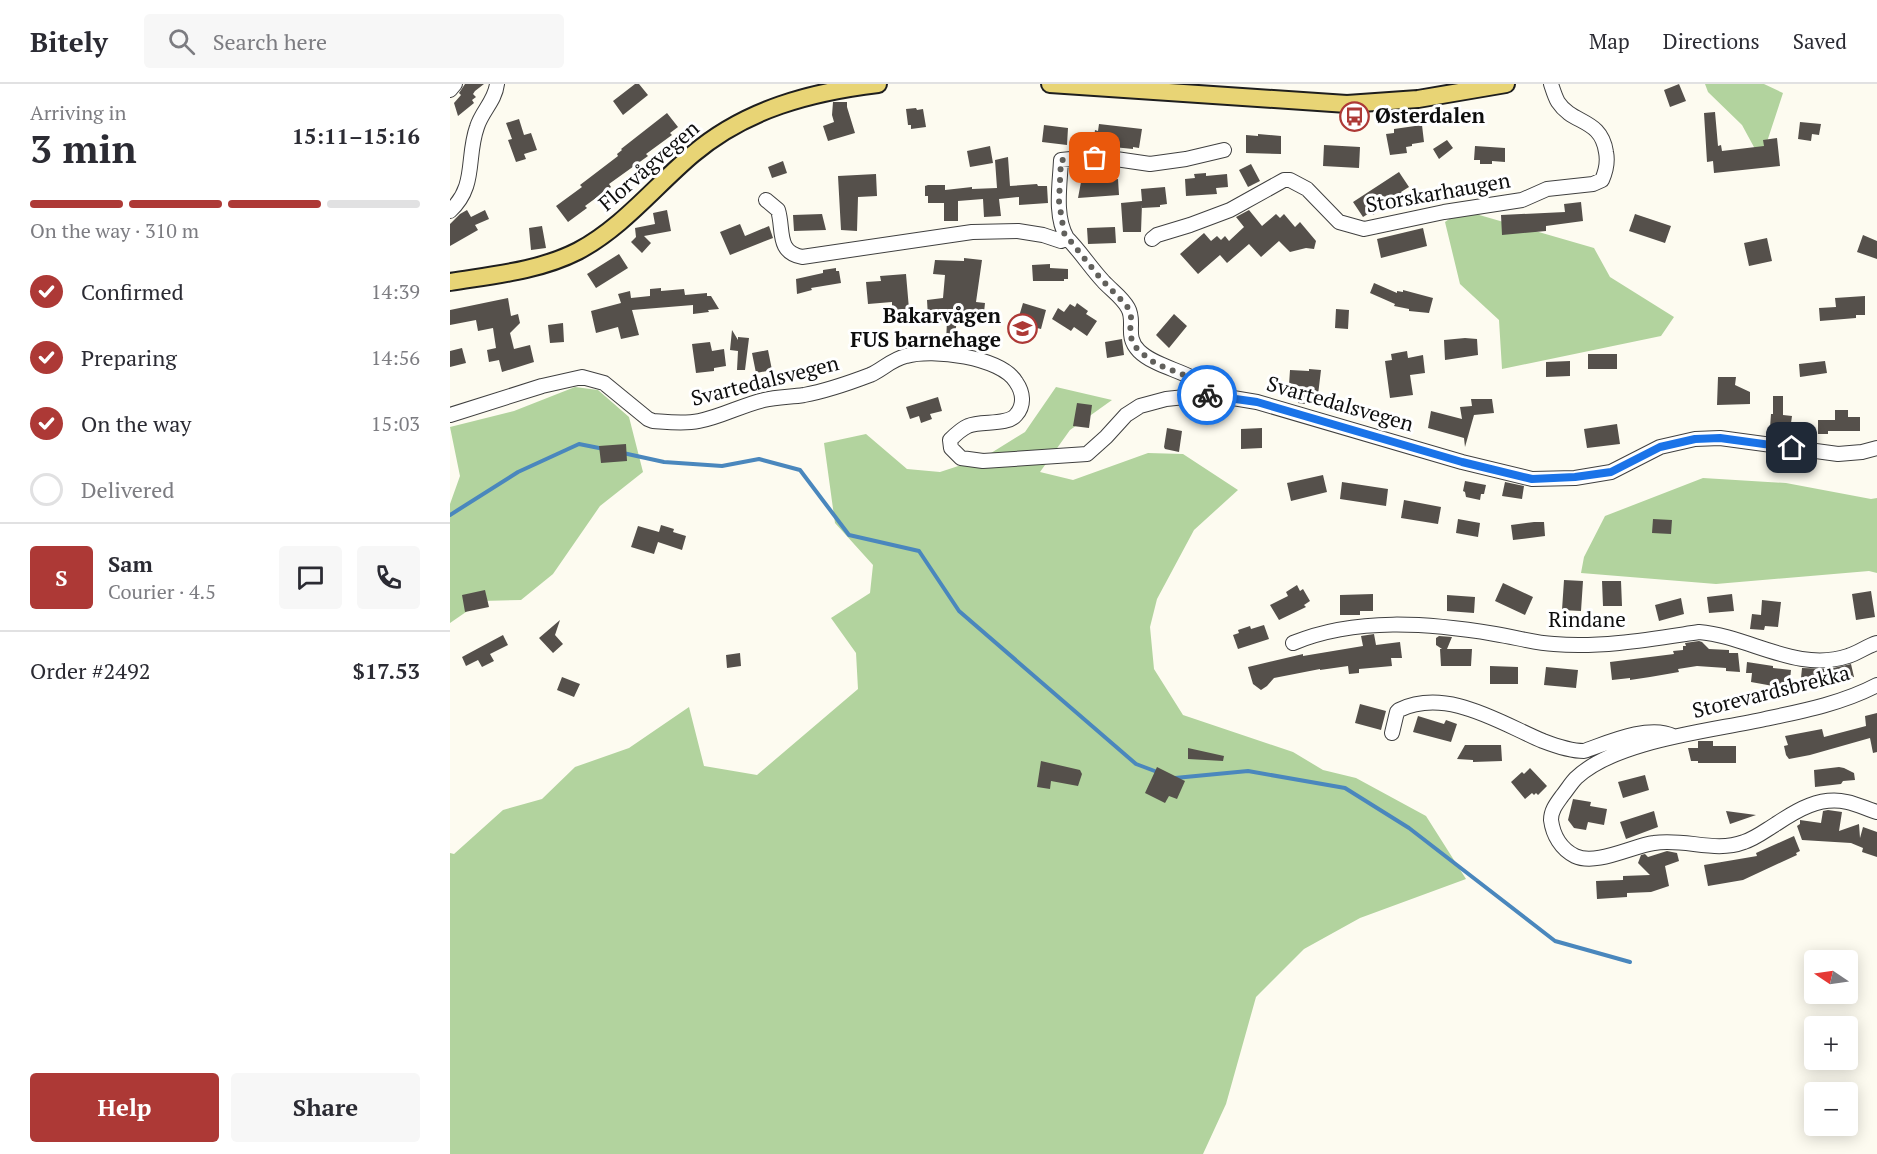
<!DOCTYPE html>
<meta charset="utf-8">
<style>
:root{--surface:#fff;--page:#f7f7f7;--text:#2b2b33;--muted:#7c7c81;--line:#e1e1e2;--accent:#ad3936}
body{margin:0;font-family:"PT Serif",serif;background:var(--page);color:var(--text);height:100vh;display:flex;flex-direction:column;font-size:22px;white-space:nowrap}
*{box-sizing:border-box;margin:0}
p{font-size:20px;color:var(--muted)}
.icon{flex:none;width:33px;height:33px;fill:none;stroke:currentColor;stroke-width:2;stroke-linecap:round;stroke-linejoin:round}
.map{position:relative;flex:1;overflow:hidden}
.panel{display:flex;flex-direction:column;background:var(--surface);width:450px}
.panel>*{flex:none}
.needle{width:39px;rotate:283deg}
.fabs{position:absolute;left:1354px;top:866px;display:grid;gap:12px}
.fabs a{display:grid;place-items:center;width:54px;height:54px;border-radius:6px;background:var(--surface);box-shadow:0 3px 15px #0003;font-size:30px}
.pin{position:absolute;display:grid;place-items:center;width:51px;height:51px;color:#fff;margin:-26px;border-radius:12px;box-shadow:0 3px 9px #0006}
.courier{position:absolute;display:grid;place-items:center;width:60px;height:60px;margin:-30px;border:4px solid #1a73e8;border-radius:50%;background:#fff;color:#222;box-shadow:0 2px 8px #0007}
.overview em{font-style:normal;font-weight:800}
.overview div{display:flex;flex-direction:column-reverse}
.overview{display:flex;align-items:center;justify-content:space-between;height:102px;padding:0 30px}
h1{font-size:39px;font-weight:800;line-height:45px}
.bar{display:grid;grid-template-columns:repeat(4,1fr);gap:9px 6px;align-content:center;height:72px;padding:0 30px}
.bar i{height:8px;border-radius:4px;background:var(--line)}
.bar .active{background:var(--accent)}
.bar p{grid-column:span 4}
.line{display:flex;align-items:center;gap:15px;padding:0 30px;border-top:2px solid var(--line)}
.line div{flex:1}
.round{display:grid;place-items:center;flex:none;width:63px;height:63px;border-radius:6px;background:var(--page)}
ol{padding:0 30px;list-style:none}
li{display:flex;align-items:center;gap:18px;height:66px}
li p{margin-inline-start:auto}
li .icon{padding:6px;border-radius:50%;background:var(--accent);color:#fff;stroke-width:4}
li:last-child{color:var(--muted)}
li i{width:33px;height:33px;border:3px solid var(--line);border-radius:50%}
.button{display:flex;gap:12px;margin-top:auto;padding:12px 30px}
.button a{flex:1;height:69px;border-radius:6px;background:var(--accent);color:#fff;font-size:24px;font-weight:800;line-height:69px;text-align:center}
.button a+a{background:var(--page);color:var(--text)}
header{display:flex;align-items:center;gap:36px;box-sizing:border-box;height:84px;padding:0 30px;background:var(--surface);border-bottom:2px solid var(--line)}
header strong{font-size:28px}
nav{display:flex;gap:33px;margin-inline-start:auto;font-size:21px}
.search{width:420px;height:54px;background:var(--page);display:flex;align-items:center;gap:15px;box-sizing:border-box;padding:0 21px;border-radius:6px;color:var(--muted);font-size:22px}
main{display:flex;flex:1;min-height:0}
.map>svg:first-child{display:block}
.forest{fill:#b2d39e}
.lines{fill:none;stroke-linecap:round;stroke-linejoin:round}
.stream{stroke:#4a87bd;stroke-width:4}
.building{fill:#55504b}
.minor-casing{stroke:#404040;stroke-width:16}
.major-casing{stroke:#1e1e1e;stroke-width:20}
.minor{stroke:#fff;stroke-width:14}
.major{stroke:#e8d475;stroke-width:16}
.done{stroke:#61605c;stroke-width:6;stroke-dasharray:0 10.8}
.route{stroke:#1a73e8;stroke-width:8}
.labels{text-anchor:middle;stroke-width:6;stroke-linejoin:round;paint-order:stroke}
.poi-label{font-size:21px;font-weight:bold;fill:#0d0d0d;stroke:#fff;text-anchor:start}
.street-label{font-size:21px;fill:#0d0d0d;stroke:#fff}
</style>
<header>
<strong>Bitely</strong>
<div class="search"><svg class="icon" aria-label="search" viewBox="0 0 24 24"><circle cx="10" cy="10" r="6"/><path d="M15 15l6 6"/></svg>Search here</div>
<nav><a>Map</a><a>Directions</a><a>Saved</a></nav>
</header>
<main>
<section class="panel">
<div class="overview"><div><h1>3 min</h1><p>Arriving in</p></div><em>15:11–15:16</em></div>
<div class="bar"><i class="active"></i><i class="active"></i><i class="active"></i><i></i><p>On the way · 310 m</p></div>
<ol>
<li><svg class="icon" aria-label="check" viewBox="0 0 24 24"><path d="M5 12l5 5 9-10"/></svg>Confirmed<p>14:39</p></li>
<li><svg class="icon" aria-label="check" viewBox="0 0 24 24"><path d="M5 12l5 5 9-10"/></svg>Preparing<p>14:56</p></li>
<li><svg class="icon" aria-label="check" viewBox="0 0 24 24"><path d="M5 12l5 5 9-10"/></svg>On the way<p>15:03</p></li>
<li><i></i>Delivered</li>
</ol>
<div class="line" style="height:108px"><b class="round" style="background:var(--accent);color:#fff">S</b><div><b>Sam</b><p>Courier · 4.5</p></div><a class="round"><svg class="icon" aria-label="chat" viewBox="0 0 24 24"><path d="M4 5h16v11H9l-5 4z"/></svg></a><a class="round"><svg class="icon" aria-label="phone" viewBox="0 0 24 24"><path d="M5 4h4l2 5-3 2q2 4 5 5l2-3 5 2v4C11 20 4 13 5 4z"/></svg></a></div>
<div class="line" style="height:78px"><div>Order #2492</div><b>$17.53</b></div>
<div class="button"><a>Help</a><a>Share</a></div>
</section>
<div class="map">
<svg width="1427" height="1070" viewBox="0 0 1427 1070">
<rect width="100%" height="100%" fill="#fdfbf0"/>
<path class="forest" d="M1255 0H1314L1333 9 1311 76 1292 41 1258 8Z
M1012 126 1144 164 1160 193 1224 233 1211 252 1052 285 1049 236 1010 200 995 138Z
M125 303 148 306 179 333 193 388 150 422 103 490 71 516 32 517 0 539V420L10 392 0 343 64 327Z
M606 303 662 316 620 346 590 388 623 396 698 369 733 370 788 406 744 446 707 515 700 543 704 585 733 631 843 668 873 686 906 694 976 732 1016 795 910 834 854 865 806 913 776 1020 753 1070H0V769L4 770 53 726 92 715 125 683 179 664 239 623 254 682 307 691 408 605 406 569 381 534 420 509 423 481 385 439 374 359 416 350 457 385 490 388 533 374 575 348Z
M1253 394 1336 399 1421 415 1427 414V489L1419 487 1266 500 1131 489 1134 473 1155 432Z"/>
<g class="lines">
<path class="stream" d="M173 369 214 378 272 382 309 375 350 386 399 451 469 467 509 527 686 680 710 689
M0 431 68 388 129 360 154 365
M725 694 798 687 895 704 959 744 1105 857 1180 878"/>
</g>
<path class="building" d="M15 0H34L25 7 23 10 26 13 22 16 24 19 8 32 4 19 11 11 9 9Z
M185 0H189L198 11 173 31 163 17Z
M1229 0 1236 17 1220 23 1214 6Z
M383 18H397V23L405 49 378 57 373 42 384 38 382 31Z
M466 24 467 26 473 25 476 43 461 45V41H458L456 25Z
M1265 28 1268 62 1271 61 1272 67 1314 62 1313 56 1327 54 1330 82 1264 89 1263 77 1257 78 1254 29Z
M217 29 228 43 220 49 222 51 196 70 198 72 159 100 161 103 135 122 137 124 118 138 106 122 132 103 130 101 168 72 167 70 172 66 171 65Z
M69 35 74 51 81 49 87 66 74 70 76 75 66 78 58 56 62 55 56 39Z
M1350 38 1371 40 1369 51 1362 50 1361 57 1348 55Z
M649 40 692 45 689 64 683 63V65L643 61 645 46 648 47Z
M594 41 618 44 617 61 592 58Z
M972 41 974 58 962 60V62L956 63 957 69 940 71 936 50 944 49V45Z
M808 50 831 52V70L796 69V51L808 52Z
M997 56 1003 64 989 75 983 65Z
M874 61 910 63 909 84 873 82Z
M540 62 543 79 520 83 517 67Z
M1025 62 1055 64V78L1042 77V80H1030V76H1024Z
M558 73 560 102 587 100 588 102H597L598 119 569 121V113L549 115 551 132 534 133 533 115 508 117V137H494V119H478V112H475V102L478 101H495V106L522 103V105L547 104 545 76Z
M333 77 337 89 322 94 318 83Z
M801 80 810 97 798 103 789 86Z
M949 88 959 103 951 108 953 111 923 131 921 128 913 133 903 118Z
M756 89V92L777 90 778 103 766 104 767 110 736 112 735 95 745 94 744 90Z
M426 90 427 112 408 113 407 147 391 146 388 92Z
M668 95 669 111 628 114 631 98Z
M715 103 717 120 710 121V123L692 124V120L691 148H673L671 119 692 117 691 105Z
M1131 118 1133 137 1096 142V147L1052 151 1051 131 1115 128 1114 120Z
M17 126 21 133 35 126 39 135 25 141 28 146 0 162V140L10 130Z
M217 126 221 147 194 152 201 159 192 169 181 158 186 153 185 144 205 140 203 129Z
M799 126 812 142 826 130 830 134 834 130 845 143 850 138 866 157 864 165 856 164 840 168 829 157 811 173 799 160 777 179 770 171 748 190 730 170 754 149 761 157 767 152 771 156 775 152 779 157 794 143 786 133Z
M372 130 376 146 344 147 343 131Z
M1185 130 1221 142 1215 159 1179 147Z
M290 140 295 152 319 142 323 154 280 171 270 148Z
M92 142 96 164 81 166 79 144Z
M665 143 666 159 638 160 637 144Z
M973 144 977 162 931 174 927 155Z
M1413 151 1427 157V175L1407 168Z
M1317 154 1322 177 1299 182 1294 159Z
M169 170 178 184 146 204 137 190Z
M514 174 532 176 526 218 535 219 533 238 507 235 504 259 496 258 497 237 488 236V232L478 233 477 216 493 214 495 191 483 190 485 176 514 177Z
M600 180V184L618 185V195H614V197H583L582 181Z
M386 184V187H389L391 199 361 204 362 206 347 210 346 195 373 189V186Z
M456 190 459 225 442 226V218L418 220 416 198 431 197 430 192Z
M924 199 947 209V207L953 208V206L983 214 979 229 959 227V225L944 222 945 220 920 209Z
M211 204V207L234 205 235 211 257 209V212H261L269 225 258 226 259 228 243 230V221L182 226 189 251 171 255 168 243 146 249 141 227 171 219 168 210 180 207 181 214 200 212V205Z
M1415 212V231H1406V234L1370 237 1369 224 1386 223 1385 214Z
M58 214 61 232 68 230 70 239 60 249 64 265 80 261 84 278 52 288 49 276 39 278 37 266 46 264 43 244 28 247 26 236 0 241V226Z
M573 219 596 226 591 245 567 239Z
M627 219 638 227 636 230 647 237 637 252 624 243 621 247 602 235 608 224 614 228 620 220 625 223Z
M886 225 899 226 898 245 885 244Z
M724 230 737 242 719 264 706 251Z
M113 239 114 258 100 259 98 241Z
M282 246 288 256V253L299 254 295 286H287L288 267 280 266Z
M1015 254 1027 255 1028 271 995 276 994 256Z
M672 255 674 271 657 274 655 258Z
M260 258 262 267 274 265 276 282 264 284V287L246 289 242 260Z
M12 264 16 279 0 283V267Z
M318 266 322 286 306 289 302 269Z
M957 267 958 274 973 271 975 289 960 291 963 311 940 314 935 277 942 276 941 270Z
M1138 270H1167V285H1138Z
M1120 277V292L1096 293V278Z
M1375 277 1377 289 1350 293 1349 280Z
M859 285 871 286 868 311 872 312 871 322 848 319 849 302 839 301 840 286 859 287Z
M1268 293H1286L1285 301 1300 308V320L1267 321Z
M1323 312H1333V331L1342 332 1340 346 1320 344 1321 330H1323Z
M488 313 492 327 480 330 482 335 471 339 469 332 460 335 456 323Z
M1021 315H1042L1044 329 1024 331 1015 363 1014 354 978 344 981 327 1012 335 1010 323 1022 322Z
M627 319 642 321 639 344 623 342Z
M1385 326H1398V333H1410V347H1378V350H1368V336H1385Z
M1167 340 1170 360 1137 364 1134 345Z
M717 344 732 347 729 368 715 365 714 363Z
M812 344V364L791 365V345Z
M176 360 177 377 151 379 149 362Z
M873 391 877 408 841 417 837 399Z
M1015 397 1036 401 1034 410H1031L1030 416 1016 413 1015 408 1013 407Z
M892 398 938 405 936 422 890 415Z
M1055 398 1074 402 1072 415 1052 412Z
M954 416 991 423 988 440 951 434Z
M1008 435 1030 439 1028 453 1006 449Z
M1203 435 1222 436 1221 450 1202 449Z
M1084 438H1094L1095 452 1063 456 1061 441Z
M211 441 224 445 223 448 236 452 232 466 208 458 204 470 181 463 188 442 209 448Z
M1114 496 1133 497 1131 527 1112 526Z
M1152 497H1171L1172 522H1153Z
M1053 499 1083 513 1075 531 1045 517Z
M847 501 850 507 853 505 860 517 854 521 856 523 829 536 820 521 838 512 836 508Z
M35 506 39 523 15 528 12 511Z
M1421 507 1425 533 1406 536 1402 510Z
M923 510V527H910V531H890V511Z
M1282 510 1284 527 1259 529 1257 513Z
M997 511 1025 513 1024 529 997 527Z
M1231 514 1234 530 1209 537 1205 521Z
M1312 516 1331 518 1328 543 1315 542 1314 546 1300 545 1302 530 1311 531Z
M110 536 105 551 113 560 103 569 89 554Z
M814 541 819 555 788 565 783 551 789 549 788 546 800 542 801 545Z
M924 550 926 561 950 558 952 574H941L942 582 909 585V589L899 590 898 582 870 586V585L824 594 817 602 811 606 803 600 798 583 853 570V572L913 562 911 552Z
M53 551 58 561 40 570 44 577 32 583 28 576 16 582 12 573Z
M989 552 1002 553 997 565H1022L1021 582H991L990 565H992L986 561V554Z
M1249 557 1252 558 1259 565 1279 566V569H1288L1290 588 1276 587V584L1247 582 1228 585 1229 588 1200 593 1180 596V594L1162 596 1160 578 1224 570 1223 567 1233 566V562H1236L1235 559Z
M290 569 291 582 277 584 276 571Z
M1297 578 1323 582V584L1341 586 1339 605 1301 598 1302 589H1296Z
M1401 580 1404 593 1377 598 1351 594 1352 584 1379 585Z
M1040 582 1068 583V600H1040Z
M1096 583 1128 586 1126 604 1094 601Z
M112 593 130 600 124 613 107 606Z
M910 620 936 627 931 646 905 639Z
M1427 629V668L1423 669 1420 654 1360 671 1339 675 1336 671 1334 662 1338 661 1335 652 1372 645 1374 653 1416 642 1415 632Z
M968 632 994 640 996 636 1007 640 1001 658 963 648Z
M1248 657H1263V662H1286V679H1248V677H1241L1238 664H1248Z
M1015 661H1051L1052 677 1023 678V676L1007 675Z
M738 664 774 672 773 677 738 675Z
M591 677 630 686 632 690 628 702 601 697 600 705 587 703Z
M707 683 735 697 727 715 719 712 715 719 695 709Z
M1389 683 1394 684 1404 689 1405 696 1393 697 1391 700 1365 703 1364 686Z
M1080 684 1097 702 1088 711 1086 709 1084 711 1082 709 1075 715 1061 698 1072 688 1074 690Z
M1195 691 1199 706 1173 714 1168 698Z
M1123 715 1141 718 1140 722 1157 725 1154 741 1138 738 1136 746 1124 744 1118 736Z
M1378 726 1392 728 1389 747 1409 740 1410 754 1413 743 1427 748V773L1412 768 1413 764 1401 759 1352 756 1347 742 1350 740V736L1371 739 1373 727Z
M1204 727 1208 743 1176 755 1170 738Z
M1276 727 1306 731 1280 740Z
M1344 752 1350 767 1346 769 1347 771 1293 796 1258 802 1254 781 1307 772 1306 769Z
M1217 767 1227 769 1229 777 1215 782 1219 802 1201 808 1177 809V813L1147 815 1146 797 1173 796V792L1200 791 1188 779 1191 771 1195 770 1198 773Z"/>
<g class="lines">
<defs>
<path id="minor" d="M0 6 5 0
M316 116 328 126C334 146 326 168 352 173L522 148 568 147 593 151 611 157 617 154
M0 127C27 102 16 74 27 43 32 27 45 17 47 0
M702 155 707 151 740 141 780 126 834 96H840L857 105 889 138 914 145 994 128 1072 116 1097 105 1143 100 1152 96C1156 87 1158 78 1156 68 1151 34 1123 41 1108 18 1105 13 1103 6 1101 0
M754 311V303C743 288 706 284 689 267 674 252 686 238 678 224 672 213 661 206 653 197 640 183 630 167 617 154 604 132 610 100 611 76L631 74H659L700 80 736 75 774 66
M0 331 92 302 132 293 154 299 198 335 203 337C218 338 234 340 249 337 271 333 292 321 314 316 327 313 341 313 354 311 376 307 399 299 420 291 432 286 442 275 456 272 482 264 551 273 566 298 573 308 575 321 566 331 557 342 531 336 518 342 511 345 505 351 500 356L501 364 511 374 533 377 637 370 656 353 676 331 690 322 716 315 754 311 777 313 807 318 1012 378 1082 395 1125 394 1161 388 1210 363 1245 355 1270 354 1388 370 1412 368 1427 364
M843 559C906 533 979 539 1045 550 1065 553 1084 559 1104 560 1152 564 1202 555 1249 548 1299 552 1347 589 1398 572 1408 569 1417 562 1427 559
M1427 601C1393 619 1353 627 1315 635 1262 647 1166 656 1126 694 1121 699 1117 706 1112 712 1107 719 1101 726 1101 736 1103 751 1111 765 1125 772 1146 782 1182 762 1204 759 1235 754 1265 769 1294 758 1306 754 1316 746 1326 740 1347 726 1370 712 1397 718 1407 720 1417 725 1427 728
M942 649 947 628 949 626C997 603 1050 639 1093 657 1106 662 1120 667 1134 667 1157 659 1199 640 1223 652"/>
<path id="major" d="M600 0 897 20 968 15 1056 0
M0 198C43 191 89 187 128 167 173 143 205 102 243 70 296 25 361 8 428 0"/>
</defs>
<use href="#minor" class="minor-casing"/>
<use href="#major" class="major-casing"/>
<use href="#minor" class="minor"/>
<use href="#major" class="major"/>
</g>
<g class="lines">
<path class="done" d="M645 74 611 76 609 117 614 149 651 195 677 222 681 233 680 251 684 261 689 267 706 280 747 296 754 303V311H757"/>
<path class="route" d="M757 311 807 318 1012 378 1082 395 1125 393 1161 388 1210 363 1245 355 1270 354 1342 364"/>
</g>
<defs>
<symbol id="bus-ring" viewBox="-11 -11 22 22"><circle r="9.5" fill="#fff" stroke="#ad3936" stroke-width="1.5"/><path d="M-5-6H5V4H4V6H2V4H-2V6H-4V4H-5ZM-3.5-4V0h7V-4ZM-3.5 1.2v1.5H-2V1.2ZM2 1.2v1.5H3.5V1.2Z" fill="#ad3936"/></symbol>
<symbol id="school-ring" viewBox="-11 -11 22 22"><circle r="9.5" fill="#fff" stroke="#ad3936" stroke-width="1.5"/><path d="M0-5L7-2L0 1L-7-2ZM-4 1L0 2.5L4 1V4Q0 6-4 4Z" fill="#ad3936"/></symbol>
</defs>
<g fill-rule="evenodd">
<use href="#bus-ring" x="888" y="16" width="33" height="33"/>
<use href="#school-ring" x="556" y="228" width="33" height="33"/>
</g>
<g class="labels">
<g class="poi-label">
<text x="925" y="39">Østerdalen</text>
<text x="551" y="239" text-anchor="end">Bakarvågen<tspan x="551" dy="24">FUS barnehage</tspan></text>
</g>
<g class="street-label">
<text transform="translate(199 82) rotate(-41)" y="7">Florvågvegen</text>
<text transform="translate(988 109) rotate(-10)" y="7">Storskarhaugen</text>
<text transform="translate(315 297) rotate(-14)" y="7">Svartedalsvegen</text>
<text transform="translate(890 320) rotate(16)" y="7">Svartedalsvegen</text>
<text x="1137" y="543">Rindane</text>
<text transform="translate(1321 608) rotate(-14)" y="7">Storevardsbrekka</text>
</g>
</g>
</svg>
<div class="fabs">
<a><svg class="needle" viewBox="-14 -14 28 28"><path d="M0-13l5 13h-10z" fill="#e53935"/><path d="M0 13l5-13h-10z" fill="#7c7c81"/></svg></a>
<a>+</a>
<a>−</a>
</div>
<div class="pin" style="left:645px;top:74px;background:#ea580c"><svg class="icon" aria-label="bag" viewBox="0 0 24 24"><path d="M5 8h14l-1 12H6zM9 8a3 3 0 0 1 6 0"/></svg></div>
<div class="pin" style="left:1342px;top:364px;background:#1f2937"><svg class="icon" aria-label="home" viewBox="0 0 24 24"><path d="M3 11l9-7 9 7M6 9v11h12V9"/></svg></div>
<div class="courier" style="left:757px;top:311px"><svg class="icon" aria-label="bike" viewBox="0 0 24 24"><circle cx="6" cy="16" r="4"/><circle cx="18" cy="16" r="4"/><path d="M6 16l4-8h5l3 8M10 8l3 8H6M13 5h3"/></svg></div>
</div>
</main>
